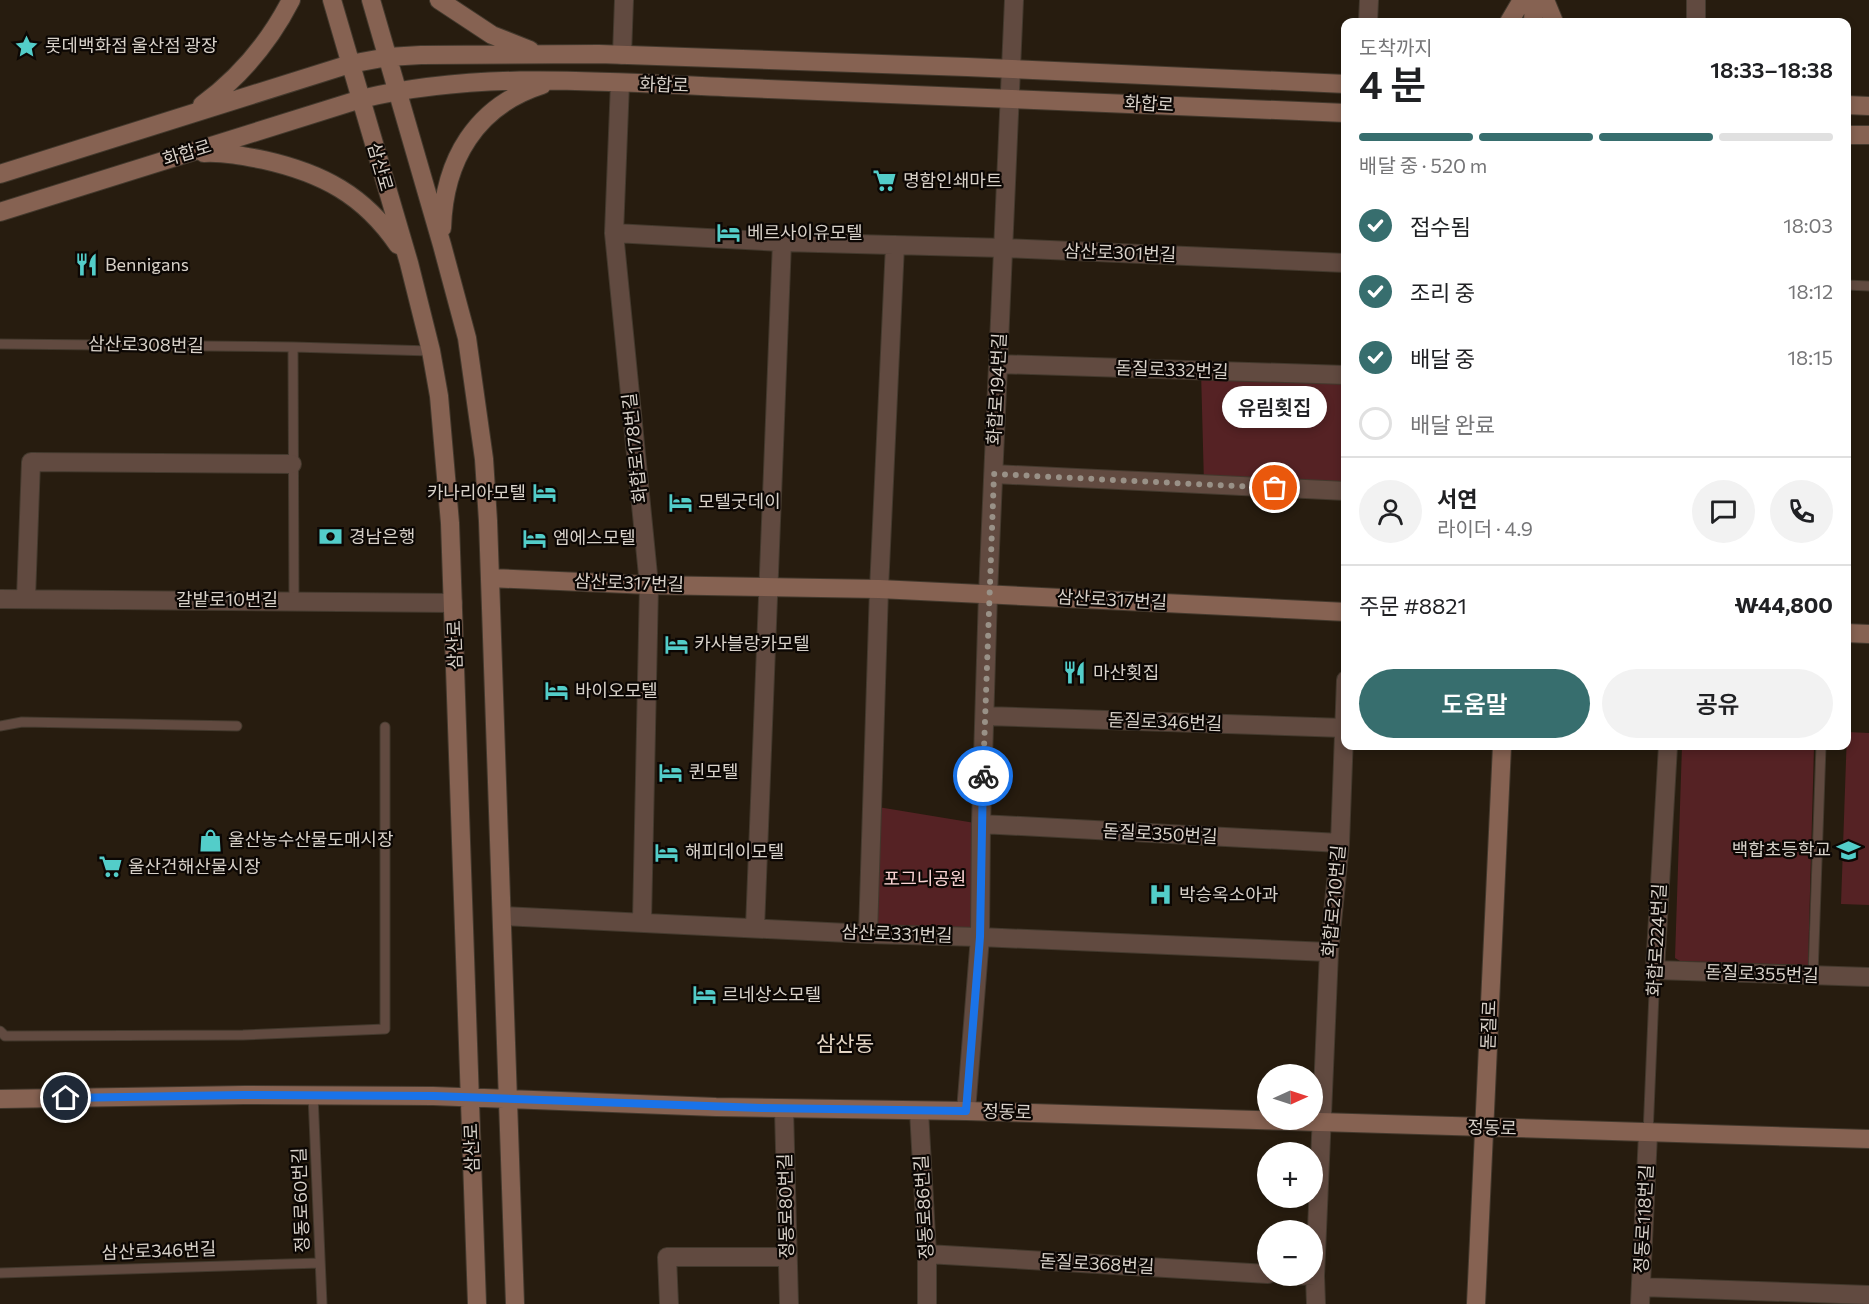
<!DOCTYPE html>
<html lang="ko">
<meta charset="utf-8">
<style>
:root{--surface:#fff;--page:#f2f2f2;--text:#202124;--muted:#757577;--line:#e0e0e0;--accent:#376e6e}
body{margin:0;font-family:Commissioner,"Noto Sans KR",sans-serif;background:var(--page);color:var(--text);height:100vh;display:flex;flex-direction:column;font-size:22px;white-space:nowrap}
*{box-sizing:border-box;margin:0}
p{font-size:20px;color:var(--muted)}
.icon{flex:none;width:33px;height:33px;fill:none;stroke:currentColor;stroke-width:2;stroke-linecap:round;stroke-linejoin:round}
.map{position:relative;flex:1;overflow:hidden}
.side{position:absolute;left:1341px;top:18px;width:510px;height:732px;display:flex;flex-direction:column;background:var(--surface);border-radius:12px;box-shadow:0 3px 9px #0003}
.side>*{flex:none}
.needle{width:39px;rotate:87deg}
.tools{position:absolute;left:1257px;top:1064px;display:grid;gap:12px}
.tools a{display:grid;place-items:center;width:66px;height:66px;border-radius:50%;background:var(--surface);box-shadow:0 3px 9px #0003;font-size:30px}
.pin{position:absolute;display:grid;place-items:center;width:51px;height:51px;color:#fff;margin:-26px;border:3px solid #fff;border-radius:50%;box-shadow:0 2px 6px #0007}
.courier{position:absolute;display:grid;place-items:center;width:60px;height:60px;margin:-30px;border:4px solid #1a73e8;border-radius:50%;background:#fff;color:#222;box-shadow:0 2px 8px #0007}
.bubble{position:absolute;height:42px;border-radius:21px;background:var(--surface);box-shadow:0 3px 9px #0003;font-size:20px;font-weight:600;line-height:42px;text-align:center}
.head em{font-style:normal;font-weight:600}
.head div{display:flex;flex-direction:column-reverse}
.head{display:flex;align-items:center;justify-content:space-between;height:102px;padding:0 18px}
h1{font-size:39px;font-weight:600;line-height:45px}
.bar{display:grid;grid-template-columns:repeat(4,1fr);gap:9px 6px;align-content:center;height:72px;padding:0 18px}
.bar i{height:8px;border-radius:4px;background:var(--line)}
.bar .current{background:var(--accent)}
.bar p{grid-column:span 4}
.line{display:flex;align-items:center;gap:15px;padding:0 18px;border-top:2px solid var(--line)}
.line div{flex:1}
.round{display:grid;place-items:center;flex:none;width:63px;height:63px;border-radius:32px;background:var(--page)}
ol{padding:0 18px;list-style:none}
li{display:flex;align-items:center;gap:18px;height:66px}
li p{margin-inline-start:auto}
li .icon{padding:6px;border-radius:50%;background:var(--accent);color:#fff;stroke-width:4}
li:last-child{color:var(--muted)}
li i{width:33px;height:33px;border:3px solid var(--line);border-radius:50%}
.button{display:flex;gap:12px;margin-top:auto;padding:12px 18px}
.button a{flex:1;height:69px;border-radius:36px;background:var(--accent);color:#fff;font-size:24px;font-weight:600;line-height:69px;text-align:center}
.button a+a{background:var(--page);color:var(--text)}
.map>svg:first-child{display:block}
.green{fill:#552224}
.lines{fill:none;stroke-linecap:round;stroke-linejoin:round}
.lane-casing{stroke:#43392d;stroke-width:11}
.street-casing{stroke:#43392d;stroke-width:20}
.secondary-casing{stroke:#43392d;stroke-width:20}
.lane{stroke:#614a40;stroke-width:9}
.street{stroke:#614a40;stroke-width:18}
.secondary{stroke:#866252;stroke-width:18}
.done{stroke:#999187;stroke-width:6;stroke-dasharray:0 10.8}
.route{stroke:#1a73e8;stroke-width:8}
.labels{text-anchor:middle;stroke-width:4.5;stroke-linejoin:round;paint-order:stroke}
.poi-label{font-size:18px;fill:#d7d0c8;stroke:#0c0704;text-anchor:start}
.street-label{font-size:18px;fill:#d7d0c8;stroke:#0c0704}
.park-label{font-size:18px;fill:#fbd4d4;stroke:#0c0704}
.quarter-label{font-size:21px;fill:#e5d6c5;stroke:#0c0704}
</style>
<div class="map">
<svg width="1869" height="1304" viewBox="0 0 1869 1304">
<rect width="100%" height="100%" fill="#271c0f"/>
<path class="green" d="M1201 371 1345 375V491L1204 484Z
M1847 732 1869 733V905L1841 904Z
M1682 746H1814L1808 965 1680 961 1675 958Z
M872 806 981 824 980 937 868 934Z"/>
<g class="lines">
<defs>
<path id="lane" d="M1846 285 1869 286
M0 344 293 347 431 351
M293 347 294 601
M0 726 22 722 237 726
M1813 975 1821 746
M0 1031 5 1036 243 1035 385 1029V727
M313 1095 322 1304
M1648 1134 1655 970
M0 1273 320 1263"/>
<path id="street" d="M1368 22 1369 0
M1696 22V0
M622 55 624 0
M620 83 614 233 649 585 642 922
M614 233 782 242 1004 248 1346 263
M998 364 1346 375
M994 474 1346 491
M26 598 31 462 292 464
M0 599 453 603
M985 716 1344 728
M1668 746 1655 970 1869 977
M981 824 1340 843
M502 916 868 934 980 937 1329 952
M755 928 782 242
M868 934 879 589 895 245
M784 1109 789 1304
M919 1111 927 1254V1304
M966 1111 980 937 981 824 988 594 1014 0
M927 1254 1268 1274
M1290 1275 1315 1276
M1641 1287 1869 1295
M669 1304 667 1257H787
M1316 1304 1315 1276 1329 952 1340 843 1346 680
M1640 1304 1648 1134"/>
<path id="secondary" d="M332 0 409 263 431 351 439 396 450 523 477 1304
M371 0 442 245 467 338 484 459 488 521 515 1304
M439 0 492 35 530 50
M1545 0 1554 22
M1509 22 1522 0
M1533 22 1534 0
M202 105C240 77 269 43 291 0
M1846 105 1869 106
M1846 135H1869
M204 153C224 152 244 156 264 160 322 173 364 195 398 245
M0 174 350 64 388 57 421 55 599 54 967 67 1346 84
M0 212 361 99C486 69 618 83 746 88 946 95 1146 104 1346 113
M442 228C444 160 476 106 542 85
M490 578 649 585 879 589 1346 612
M1846 633 1869 634
M0 1099 244 1095 433 1096 716 1107 966 1111 1869 1139
M1476 1304 1502 746"/>
</defs>
<use href="#lane" class="lane-casing"/>
<use href="#street" class="street-casing"/>
<use href="#secondary" class="secondary-casing"/>
<use href="#lane" class="lane"/>
<use href="#street" class="street"/>
<use href="#secondary" class="secondary"/>
</g>
<g class="lines">
<path class="done" d="M983 776 994 474 1275 488"/>
<path class="route" d="M66 1098 243 1095 434 1096 761 1108 966 1111 980 937 983 776"/>
</g>
<defs>
<symbol id="sight-bare" viewBox="-9 -9 18 18"><path d="M0-6L1.8-2.2L6-1.7L2.9 1.2L3.7 5.4L0 3.3L-3.7 5.4L-2.9 1.2L-6-1.7L-1.8-2.2Z" fill="#53cdc9" stroke="#0c0704" stroke-width="2.5" paint-order="stroke"/></symbol>
<symbol id="supermarket-bare" viewBox="-9 -9 18 18"><path d="M-6-5.5h2.5l.6 2H6L4.5 2H-2.5L-4.4-4H-6ZM-1.5 3.2a1.3 1.3 0 1 0 .1 0ZM3 3.2a1.3 1.3 0 1 0 .1 0Z" fill="#53cdc9" stroke="#0c0704" stroke-width="2.5" paint-order="stroke"/></symbol>
<symbol id="hotel-bare" viewBox="-9 -9 18 18"><path d="M-6-4.5h1.5V1H6V5H4.5V3h-9V5H-6ZM-4 0a1.8 1.8 0 1 1 3.6 0ZM.5 0V-2.5h3Q6-2.5 6 0Z" fill="#53cdc9" stroke="#0c0704" stroke-width="2.5" paint-order="stroke"/></symbol>
<symbol id="restaurant-bare" viewBox="-9 -9 18 18"><path d="M-5-6h1v4h1v-4h1v4h1v-4h1v5L-1.5 .5V6h-2V.5L-5-1ZM5-6V6H3V1.5H1.5Q1.5-4 5-6Z" fill="#53cdc9" stroke="#0c0704" stroke-width="2.5" paint-order="stroke"/></symbol>
<symbol id="bank-bare" viewBox="-9 -9 18 18"><path d="M-6-4H6V4H-6ZM0-2.3a2.3 2.3 0 1 0 0 4.6a2.3 2.3 0 1 0 0-4.6Z" fill="#53cdc9" stroke="#0c0704" stroke-width="2.5" paint-order="stroke"/></symbol>
<symbol id="shop-bare" viewBox="-9 -9 18 18"><path d="M-5-2.5h2.3a2.7 3.5 0 0 1 5.4 0H5L5.5 6h-11ZM-1.5-2.5h3a1.5 2.3 0 0 0-3 0Z" fill="#53cdc9" stroke="#0c0704" stroke-width="2.5" paint-order="stroke"/></symbol>
<symbol id="school-bare" viewBox="-9 -9 18 18"><path d="M0-5L7-2L0 1L-7-2ZM-4 1L0 2.5L4 1V4Q0 6-4 4Z" fill="#53cdc9" stroke="#0c0704" stroke-width="2.5" paint-order="stroke"/></symbol>
<symbol id="hospital-bare" viewBox="-9 -9 18 18"><path d="M-5-5h3v3.5h4V-5h3V5h-3V1.5h-4V5h-3Z" fill="#53cdc9" stroke="#0c0704" stroke-width="2.5" paint-order="stroke"/></symbol>
</defs>
<g fill-rule="evenodd">
<use href="#sight-bare" x="10" y="30" width="33" height="33"/>
<use href="#supermarket-bare" x="868" y="164" width="33" height="33"/>
<use href="#hotel-bare" x="712" y="216" width="33" height="33"/>
<use href="#restaurant-bare" x="70" y="248" width="33" height="33"/>
<use href="#hotel-bare" x="528" y="476" width="33" height="33"/>
<use href="#hotel-bare" x="664" y="486" width="33" height="33"/>
<use href="#bank-bare" x="314" y="520" width="33" height="33"/>
<use href="#hotel-bare" x="518" y="522" width="33" height="33"/>
<use href="#hotel-bare" x="660" y="628" width="33" height="33"/>
<use href="#restaurant-bare" x="1058" y="656" width="33" height="33"/>
<use href="#hotel-bare" x="540" y="674" width="33" height="33"/>
<use href="#hotel-bare" x="654" y="756" width="33" height="33"/>
<use href="#shop-bare" x="194" y="824" width="33" height="33"/>
<use href="#school-bare" x="1832" y="834" width="33" height="33"/>
<use href="#hotel-bare" x="650" y="836" width="33" height="33"/>
<use href="#supermarket-bare" x="94" y="850" width="33" height="33"/>
<use href="#hospital-bare" x="1144" y="878" width="33" height="33"/>
<use href="#hotel-bare" x="688" y="978" width="33" height="33"/>
</g>
<g class="labels">
<g class="poi-label">
<text x="45" y="52">롯데백화점 울산점 광장</text>
<text x="903" y="187">명함인쇄마트</text>
<text x="747" y="239">베르사이유모텔</text>
<text x="105" y="271">Bennigans</text>
<text x="526" y="499" text-anchor="end">카나리아모텔</text>
<text x="698" y="508">모텔굿데이</text>
<text x="349" y="543">경남은행</text>
<text x="553" y="544">엠에스모텔</text>
<text x="694" y="650">카사블랑카모텔</text>
<text x="1093" y="679">마산횟집</text>
<text x="575" y="697">바이오모텔</text>
<text x="689" y="778">퀸모텔</text>
<text x="228" y="846">울산농수산물도매시장</text>
<text x="1831" y="856" text-anchor="end">백합초등학교</text>
<text x="685" y="858">해피데이모텔</text>
<text x="128" y="873">울산건해산물시장</text>
<text x="1179" y="901">박승옥소아과</text>
<text x="722" y="1001">르네상스모텔</text>
</g>
<g class="street-label">
<text transform="translate(664 85) rotate(2)" y="6">화합로</text>
<text transform="translate(1149 104) rotate(3)" y="6">화합로</text>
<text transform="translate(187 153) rotate(-17)" y="6">화합로</text>
<text transform="translate(380 167) rotate(74)" y="6">삼산로</text>
<text transform="translate(1120 253) rotate(2)" y="6">삼산로301번길</text>
<text transform="translate(146 345) rotate(1)" y="6">삼산로308번길</text>
<text transform="translate(1172 370) rotate(2)" y="6">돋질로332번길</text>
<text transform="translate(997 389) rotate(-87)" y="6">화합로194번길</text>
<text transform="translate(635 448) rotate(-96)" y="6">화합로178번길</text>
<text transform="translate(629 583) rotate(2)" y="6">삼산로317번길</text>
<text x="227" y="606">갈밭로10번길</text>
<text transform="translate(1112 600) rotate(3)" y="6">삼산로317번길</text>
<text transform="translate(455 645) rotate(-92)" y="6">삼산로</text>
<text transform="translate(1165 722) rotate(2)" y="6">돋질로346번길</text>
<text transform="translate(1160 834) rotate(3)" y="6">돋질로350번길</text>
<text transform="translate(1334 901) rotate(-85)" y="6">화합로210번길</text>
<text transform="translate(897 934) rotate(2)" y="6">삼산로331번길</text>
<text transform="translate(1657 940) rotate(-87)" y="6">화합로224번길</text>
<text transform="translate(1762 974) rotate(2)" y="6">돋질로355번길</text>
<text transform="translate(1489 1025) rotate(-88)" y="6">돋질로</text>
<text transform="translate(1007 1112) rotate(2)" y="6">정동로</text>
<text transform="translate(1492 1128) rotate(2)" y="6">정동로</text>
<text transform="translate(472 1148) rotate(-92)" y="6">삼산로</text>
<text transform="translate(301 1200) rotate(-92)" y="6">정동로60번길</text>
<text transform="translate(786 1206) rotate(-91)" y="6">정동로80번길</text>
<text transform="translate(924 1207) rotate(-93)" y="6">정동로86번길</text>
<text transform="translate(1644 1219) rotate(-87)" y="6">정동로118번길</text>
<text transform="translate(159 1251) rotate(-2)" y="6">삼산로346번길</text>
<text transform="translate(1097 1264) rotate(3)" y="6">돋질로368번길</text>
</g>
<g class="park-label">
<text x="925" y="885">포그니공원</text>
</g>
<g class="quarter-label">
<text x="845" y="1051">삼산동</text>
</g>
</g>
</svg>
<div class="tools">
<a><svg class="needle" viewBox="-14 -14 28 28"><path d="M0-13l5 13h-10z" fill="#e53935"/><path d="M0 13l5-13h-10z" fill="#757577"/></svg></a>
<a>+</a>
<a>−</a>
</div>
<div class="pin" style="left:1275px;top:488px;background:#ea580c"><svg class="icon" aria-label="bag" viewBox="0 0 24 24"><path d="M5 8h14l-1 12H6zM9 8a3 3 0 0 1 6 0"/></svg></div>
<div class="pin" style="left:66px;top:1098px;background:#1f2937"><svg class="icon" aria-label="home" viewBox="0 0 24 24"><path d="M3 11l9-7 9 7M6 9v11h12V9"/></svg></div>
<div class="courier" style="left:983px;top:776px"><svg class="icon" aria-label="bike" viewBox="0 0 24 24"><circle cx="6" cy="16" r="4"/><circle cx="18" cy="16" r="4"/><path d="M6 16l4-8h5l3 8M10 8l3 8H6M13 5h3"/></svg></div>
<div class="bubble" style="left:1222px;top:386px;width:105px">유림횟집</div>
<section class="side">
<div class="head"><div><h1>4 분</h1><p>도착까지</p></div><em>18:33–18:38</em></div>
<div class="bar"><i class="current"></i><i class="current"></i><i class="current"></i><i></i><p>배달 중 · 520 m</p></div>
<ol>
<li><svg class="icon" aria-label="check" viewBox="0 0 24 24"><path d="M5 12l5 5 9-10"/></svg>접수됨<p>18:03</p></li>
<li><svg class="icon" aria-label="check" viewBox="0 0 24 24"><path d="M5 12l5 5 9-10"/></svg>조리 중<p>18:12</p></li>
<li><svg class="icon" aria-label="check" viewBox="0 0 24 24"><path d="M5 12l5 5 9-10"/></svg>배달 중<p>18:15</p></li>
<li><i></i>배달 완료</li>
</ol>
<div class="line" style="height:108px"><a class="round"><svg class="icon" aria-label="person" viewBox="0 0 24 24"><circle cx="12" cy="8" r="4"/><path d="M4 21q1-7 8-7t8 7"/></svg></a><div><b>서연</b><p>라이더 · 4.9</p></div><a class="round"><svg class="icon" aria-label="chat" viewBox="0 0 24 24"><path d="M4 5h16v11H9l-5 4z"/></svg></a><a class="round"><svg class="icon" aria-label="phone" viewBox="0 0 24 24"><path d="M5 4h4l2 5-3 2q2 4 5 5l2-3 5 2v4C11 20 4 13 5 4z"/></svg></a></div>
<div class="line" style="height:78px"><div>주문 #8821</div><b>₩44,800</b></div>
<div class="button"><a>도움말</a><a>공유</a></div>
</section>
</div>
